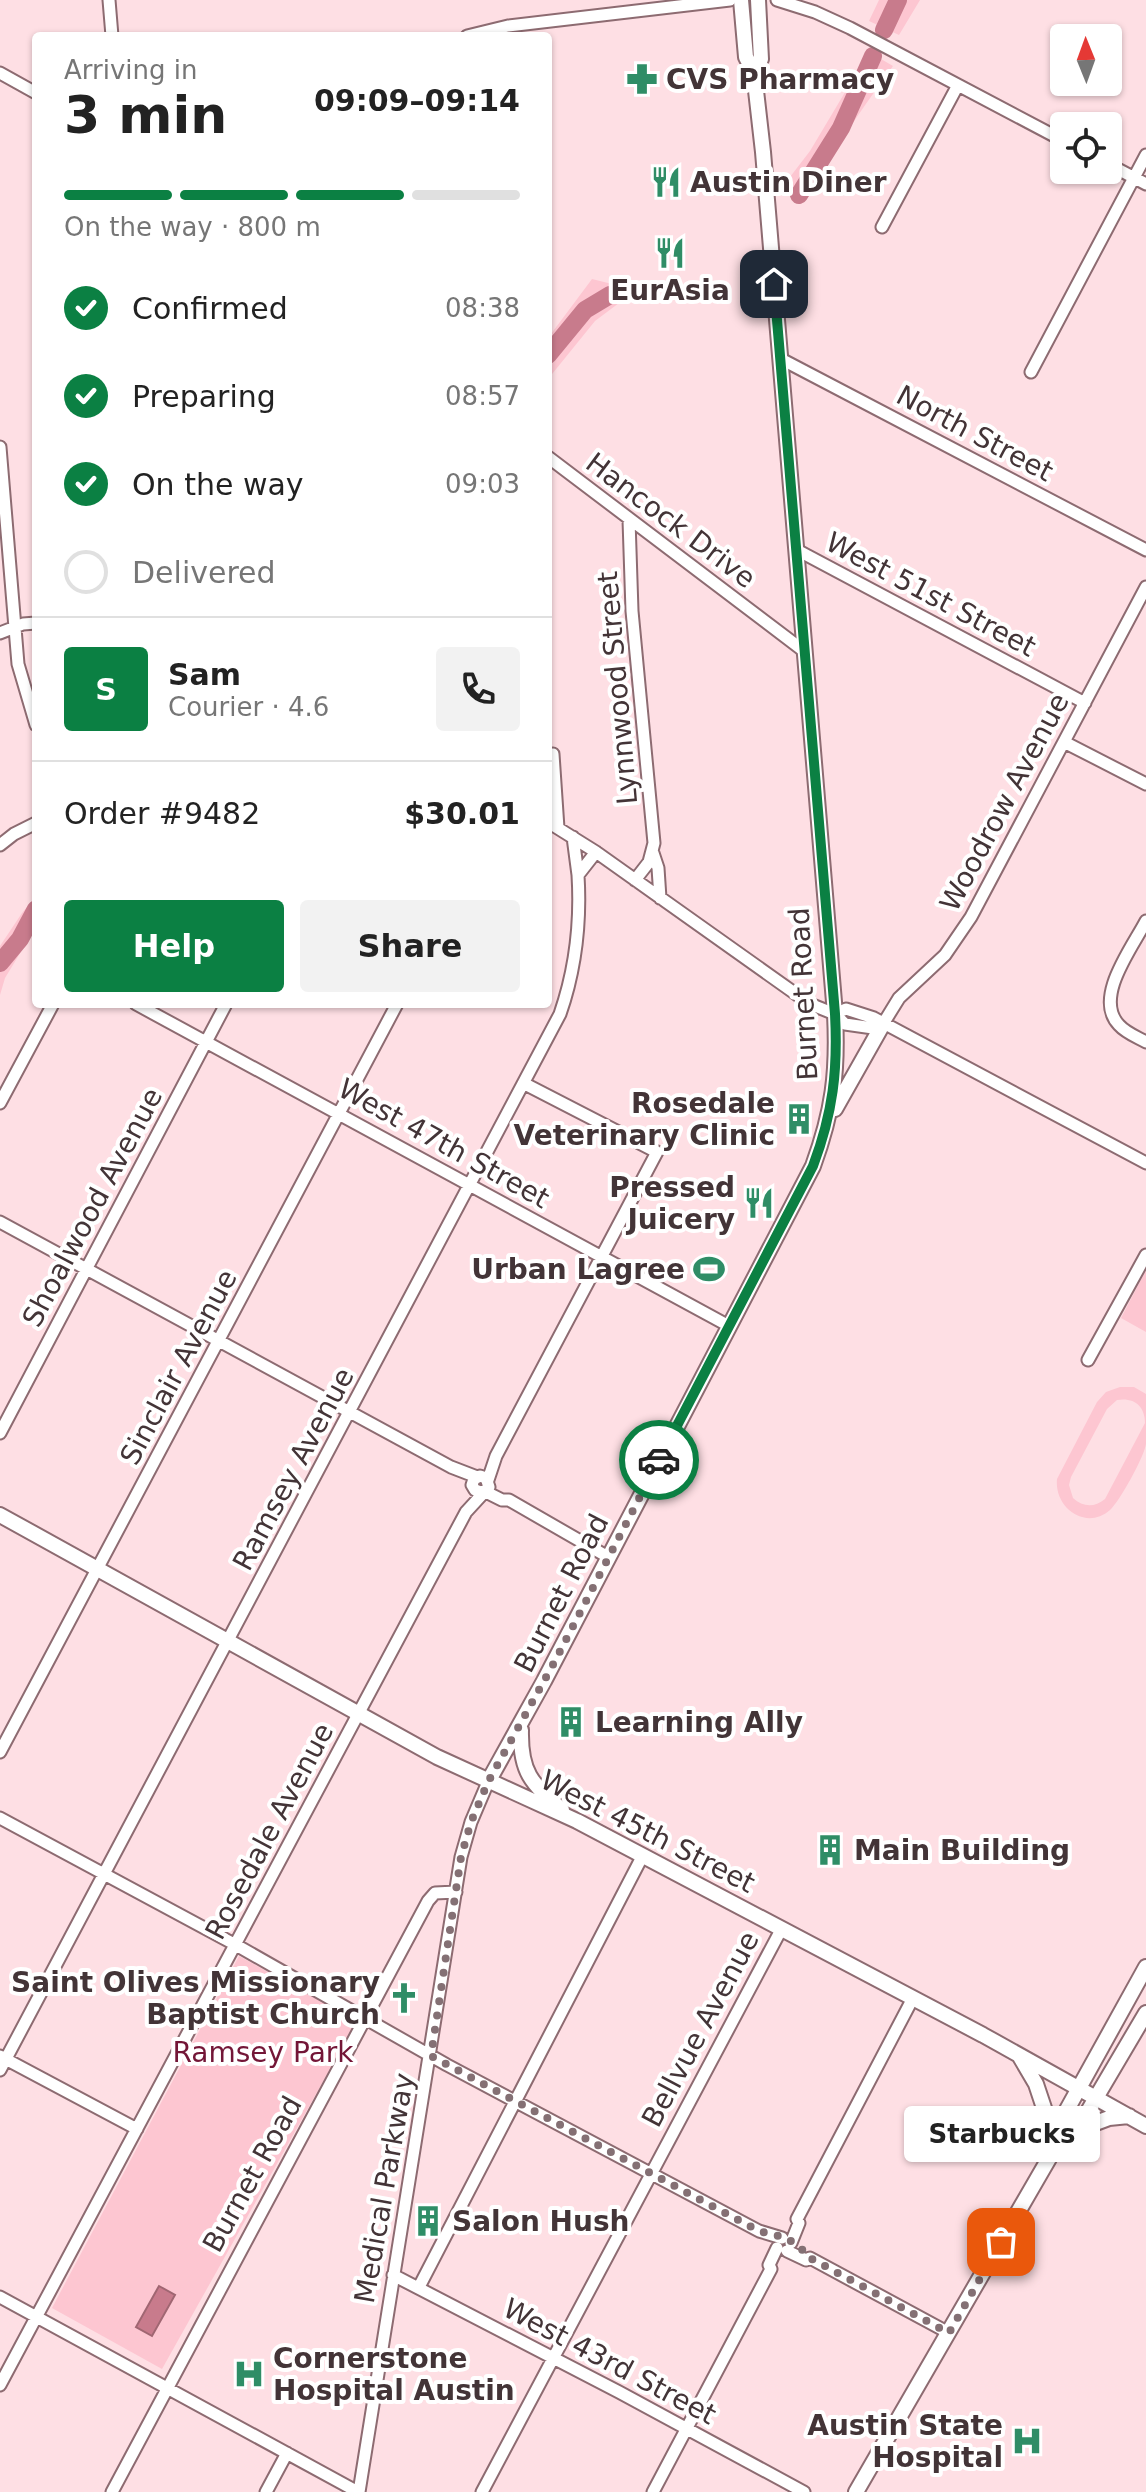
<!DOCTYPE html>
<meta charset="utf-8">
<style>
:root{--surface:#fff;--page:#f2f2f2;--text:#222;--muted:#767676;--line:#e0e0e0;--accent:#0b8043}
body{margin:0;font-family:"DejaVu Sans",sans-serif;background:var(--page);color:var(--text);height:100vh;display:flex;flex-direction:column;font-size:30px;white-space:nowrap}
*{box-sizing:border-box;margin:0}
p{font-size:26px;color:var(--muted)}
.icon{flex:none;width:44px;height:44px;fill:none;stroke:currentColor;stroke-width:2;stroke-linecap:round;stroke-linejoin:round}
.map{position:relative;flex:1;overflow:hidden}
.panel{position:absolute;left:32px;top:32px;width:520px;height:976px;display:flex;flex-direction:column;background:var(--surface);border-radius:8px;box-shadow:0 2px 6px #0004}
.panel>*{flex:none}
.needle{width:52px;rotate:359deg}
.controls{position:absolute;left:1050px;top:24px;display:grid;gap:16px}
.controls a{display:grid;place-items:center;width:72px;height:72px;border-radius:8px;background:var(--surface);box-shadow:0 2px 6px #0004;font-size:40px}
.pin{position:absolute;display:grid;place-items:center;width:68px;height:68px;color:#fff;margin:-34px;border-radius:16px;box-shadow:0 4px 12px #0006}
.courier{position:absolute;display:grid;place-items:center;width:80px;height:80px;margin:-40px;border:6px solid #0b8043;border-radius:50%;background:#fff;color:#222;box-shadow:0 2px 10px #0007}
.bubble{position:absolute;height:56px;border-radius:8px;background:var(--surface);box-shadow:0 2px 6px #0004;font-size:26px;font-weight:700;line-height:56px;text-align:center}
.headline em{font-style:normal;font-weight:700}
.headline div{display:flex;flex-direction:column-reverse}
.headline{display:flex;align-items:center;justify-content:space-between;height:136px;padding:0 32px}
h1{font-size:52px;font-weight:700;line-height:60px}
.bar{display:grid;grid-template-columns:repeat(4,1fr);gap:12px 8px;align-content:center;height:96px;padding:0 32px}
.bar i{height:10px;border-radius:6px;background:var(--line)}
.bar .on{background:var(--accent)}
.bar p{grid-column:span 4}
.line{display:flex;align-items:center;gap:20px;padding:0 32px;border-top:2px solid var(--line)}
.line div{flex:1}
.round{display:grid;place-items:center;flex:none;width:84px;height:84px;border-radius:8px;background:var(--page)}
ol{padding:0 32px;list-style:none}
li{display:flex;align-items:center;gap:24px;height:88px}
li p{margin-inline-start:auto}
li .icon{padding:8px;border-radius:50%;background:var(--accent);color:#fff;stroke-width:4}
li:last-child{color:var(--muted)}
li i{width:44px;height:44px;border:4px solid var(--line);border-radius:50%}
.primary-button{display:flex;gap:16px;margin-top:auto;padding:16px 32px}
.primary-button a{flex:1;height:92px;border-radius:8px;background:var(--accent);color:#fff;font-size:32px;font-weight:700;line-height:92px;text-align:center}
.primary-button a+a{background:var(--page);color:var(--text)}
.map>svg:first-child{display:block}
.green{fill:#fdc6d1;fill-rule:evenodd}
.water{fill:#c87b8c;stroke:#a06672;stroke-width:2}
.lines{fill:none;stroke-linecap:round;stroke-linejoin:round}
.river{stroke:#c87b8c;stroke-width:18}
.minor-casing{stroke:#8d6b71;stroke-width:15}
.major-casing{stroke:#8d6b71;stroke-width:18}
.minor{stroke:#fff;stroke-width:11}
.major{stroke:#fff;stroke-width:14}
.done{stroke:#847074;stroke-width:8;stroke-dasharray:0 14.4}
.route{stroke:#0b8043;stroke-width:10}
.labels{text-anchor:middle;stroke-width:8;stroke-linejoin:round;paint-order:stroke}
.poi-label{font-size:28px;font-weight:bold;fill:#433437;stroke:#fff;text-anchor:start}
.street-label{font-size:28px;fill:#433437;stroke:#fff}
.park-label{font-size:28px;fill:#731637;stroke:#fff}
</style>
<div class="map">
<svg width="1146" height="2492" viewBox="0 0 1146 2492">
<rect width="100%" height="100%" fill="#fedfe4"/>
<path class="green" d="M879 0H920L899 35 869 21Z
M869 52 893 66C863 108 834 147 812 193L807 192 801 199 787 190 790 177 810 151Z
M592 279 612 284 619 303 595 321 548 379V338Z
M36 896V927L5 978 0 995V946L22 913Z
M1146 1270V1332L1121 1318Z
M1120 1387H1134L1146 1394C1146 1410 1146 1428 1146 1444 1144 1457 1120 1501 1110 1510 1086 1531 1054 1508 1057 1479L1097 1402 1106 1392ZM1117 1400C1134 1397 1145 1406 1145 1423L1105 1499C1094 1508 1083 1507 1073 1498L1069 1485 1071 1477 1107 1409Z
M239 1956 357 2021 162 2369 52 2308Z"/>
<path class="water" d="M159 2286 175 2295 152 2336 136 2327Z"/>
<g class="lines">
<path class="river" d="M884 30 898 0
M799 195 841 128 873 56
M548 355 585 310 610 295
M0 963 20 939 36 909"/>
<defs>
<path id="minor" d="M109 0 112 36
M777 0 815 12 850 28 1064 141
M467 36 508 26 730 0
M0 73 36 93
M1108 164 1146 184
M882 227 958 85
M781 359 1146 550
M1031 372 1146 155
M0 447 18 664 36 725
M548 457 804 651
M629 520 632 611 654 843 649 862 635 880
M797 550 1085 703
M0 633 23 624 36 623
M1064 742 1146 784
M553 754 558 828
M548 822 596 852 810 1004 835 1014 845 1024 873 1028 883 1024
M573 837 578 875
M0 845 14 834 36 823
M653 853 658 868 660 898
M1146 921C1132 948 1093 998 1119 1025 1126 1033 1137 1037 1146 1042
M136 1004 729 1326
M835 1014 846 1009 874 1018 1146 1163
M883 1024 899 998 945 955 971 917 1146 587
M0 1103 53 1004
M0 1222 451 1467 477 1477
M1088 1360 1146 1255
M0 1433 226 1004
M488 1480 496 1456 657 1152 525 1084
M484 1491 502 1500H509L608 1557
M0 1752 397 1004
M0 1818 236 1945 447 2065 759 2231 782 2238
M0 2056 137 2129
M0 2070 560 1014C576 968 581 924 578 875L596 852
M791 2243 799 2223 797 2219 913 1998
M787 2251 806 2260 810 2258 949 2333
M393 2275 619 2392 804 2492
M419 2287 643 1855
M0 2297 358 2492
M0 2385 466 1512 489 1487 486 1478 480 1476 474 1479 472 1485 475 1490 481 1492
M112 2492 428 1901 435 1893 456 1892
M266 2492 287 2453
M359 2492 461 1857 471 1822 488 1782
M482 2492 782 1928
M653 2492 771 2269 769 2265 777 2248"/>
<path id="major" d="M754 73 761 59 758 0
M835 1109 883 1024
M0 1515 437 1757 577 1821 983 2035 1146 2126
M521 1730C520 1772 531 1783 562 1810
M488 1782 544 1681 813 1166C833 1111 838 1073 835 1014L763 152 754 73 746 57 741 0
M1019 2055 1036 2084 1053 2135
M1077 2130 1109 2118 1129 2116
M1051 2155 1053 2135 1146 1967
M856 2492 1051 2155 1077 2130 1146 2013"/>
</defs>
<use href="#minor" class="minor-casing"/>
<use href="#major" class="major-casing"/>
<use href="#minor" class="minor"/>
<use href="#major" class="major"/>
</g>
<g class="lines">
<path class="done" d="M659 1460 555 1661 488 1782 471 1822 461 1857 431 2056 759 2231 787 2238 809 2255 810 2258 949 2333 1001 2242"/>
<path class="route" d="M659 1460 813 1166C833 1113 838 1070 835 1014L774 284"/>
</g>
<defs>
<symbol id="pharmacy-bare" viewBox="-9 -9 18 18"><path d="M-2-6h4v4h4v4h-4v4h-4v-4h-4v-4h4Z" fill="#2f8d66" stroke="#fff" stroke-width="2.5" paint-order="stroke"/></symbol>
<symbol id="restaurant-bare" viewBox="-9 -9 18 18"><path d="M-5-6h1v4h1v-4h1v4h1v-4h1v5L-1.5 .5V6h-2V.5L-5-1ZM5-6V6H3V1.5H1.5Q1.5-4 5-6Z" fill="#2f8d66" stroke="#fff" stroke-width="2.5" paint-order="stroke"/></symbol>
<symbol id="building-bare" viewBox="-9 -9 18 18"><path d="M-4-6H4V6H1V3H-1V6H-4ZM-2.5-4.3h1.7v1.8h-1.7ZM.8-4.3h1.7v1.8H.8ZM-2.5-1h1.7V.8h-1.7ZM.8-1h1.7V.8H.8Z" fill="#2f8d66" stroke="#fff" stroke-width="2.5" paint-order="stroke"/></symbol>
<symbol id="stadium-bare" viewBox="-9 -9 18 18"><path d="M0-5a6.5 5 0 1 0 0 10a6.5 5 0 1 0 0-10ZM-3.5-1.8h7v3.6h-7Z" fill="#2f8d66" stroke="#fff" stroke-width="2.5" paint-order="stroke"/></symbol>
<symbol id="church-bare" viewBox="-9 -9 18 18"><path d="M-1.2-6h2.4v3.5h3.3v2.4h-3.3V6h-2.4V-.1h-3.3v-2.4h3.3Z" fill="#2f8d66" stroke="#fff" stroke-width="2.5" paint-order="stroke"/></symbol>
<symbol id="hospital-bare" viewBox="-9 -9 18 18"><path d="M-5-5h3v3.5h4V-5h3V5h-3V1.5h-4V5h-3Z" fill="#2f8d66" stroke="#fff" stroke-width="2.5" paint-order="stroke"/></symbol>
</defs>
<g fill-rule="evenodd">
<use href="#pharmacy-bare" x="620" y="57" width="44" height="44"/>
<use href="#restaurant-bare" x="644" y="160" width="44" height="44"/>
<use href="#restaurant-bare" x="648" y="231" width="44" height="44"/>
<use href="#building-bare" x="777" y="1097" width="44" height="44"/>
<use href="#restaurant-bare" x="737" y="1181" width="44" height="44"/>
<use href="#stadium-bare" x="687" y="1247" width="44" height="44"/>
<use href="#building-bare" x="549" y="1700" width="44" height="44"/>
<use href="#building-bare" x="808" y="1828" width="44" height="44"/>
<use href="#church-bare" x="382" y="1976" width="44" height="44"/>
<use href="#building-bare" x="406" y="2199" width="44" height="44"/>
<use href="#hospital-bare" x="227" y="2352" width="44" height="44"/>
<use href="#hospital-bare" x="1005" y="2419" width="44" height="44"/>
</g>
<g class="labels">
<g class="poi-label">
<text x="666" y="89">CVS Pharmacy</text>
<text x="690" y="192">Austin Diner</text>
<text x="670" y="300" text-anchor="middle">EurAsia</text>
<text x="775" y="1113" text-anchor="end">Rosedale<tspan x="775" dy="32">Veterinary Clinic</tspan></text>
<text x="735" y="1197" text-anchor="end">Pressed<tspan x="735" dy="32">Juicery</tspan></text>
<text x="685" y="1279" text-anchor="end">Urban Lagree</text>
<text x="595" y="1732">Learning Ally</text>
<text x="854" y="1860">Main Building</text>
<text x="380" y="1992" text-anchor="end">Saint Olives Missionary<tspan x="380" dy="32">Baptist Church</tspan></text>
<text x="452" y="2231">Salon Hush</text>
<text x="273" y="2368">Cornerstone<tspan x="273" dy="32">Hospital Austin</tspan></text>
<text x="1003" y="2435" text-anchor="end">Austin State<tspan x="1003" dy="32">Hospital</tspan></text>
</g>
<g class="street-label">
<text transform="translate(975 433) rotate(28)" y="10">North Street</text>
<text transform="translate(671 520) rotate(37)" y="10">Hancock Drive</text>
<text transform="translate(931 594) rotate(28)" y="10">West 51st Street</text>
<text transform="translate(617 688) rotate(-95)" y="10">Lynnwood Street</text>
<text transform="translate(1004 802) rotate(-62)" y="10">Woodrow Avenue</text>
<text transform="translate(803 994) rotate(-93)" y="10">Burnet Road</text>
<text transform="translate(444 1143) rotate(29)" y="10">West 47th Street</text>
<text transform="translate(92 1207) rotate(-62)" y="10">Shoalwood Avenue</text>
<text transform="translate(178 1367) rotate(-62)" y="10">Sinclair Avenue</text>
<text transform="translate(293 1469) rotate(-62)" y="10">Ramsey Avenue</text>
<text transform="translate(561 1593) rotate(-63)" y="10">Burnet Road</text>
<text transform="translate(269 1831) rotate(-62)" y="10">Rosedale Avenue</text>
<text transform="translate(648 1831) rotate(27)" y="10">West 45th Street</text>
<text transform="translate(700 2029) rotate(-62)" y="10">Bellvue Avenue</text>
<text transform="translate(252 2174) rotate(-61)" y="10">Burnet Road</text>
<text transform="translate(384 2188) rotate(-80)" y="10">Medical Parkway</text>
<text transform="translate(610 2361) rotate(28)" y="10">West 43rd Street</text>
</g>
<g class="park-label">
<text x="263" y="2062">Ramsey Park</text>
</g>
</g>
</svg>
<div class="controls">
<a><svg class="needle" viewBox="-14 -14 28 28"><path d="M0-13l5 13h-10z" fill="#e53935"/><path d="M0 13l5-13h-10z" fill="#767676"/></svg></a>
<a><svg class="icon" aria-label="locate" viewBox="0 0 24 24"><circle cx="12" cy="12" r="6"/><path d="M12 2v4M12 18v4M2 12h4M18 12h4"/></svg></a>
</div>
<div class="pin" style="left:1001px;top:2242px;background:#ea580c"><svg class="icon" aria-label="bag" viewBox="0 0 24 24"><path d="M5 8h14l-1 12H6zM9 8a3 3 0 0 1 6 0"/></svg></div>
<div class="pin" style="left:774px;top:284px;background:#1f2937"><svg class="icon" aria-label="home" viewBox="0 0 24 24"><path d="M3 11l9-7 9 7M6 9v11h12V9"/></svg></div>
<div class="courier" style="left:659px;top:1460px"><svg class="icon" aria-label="car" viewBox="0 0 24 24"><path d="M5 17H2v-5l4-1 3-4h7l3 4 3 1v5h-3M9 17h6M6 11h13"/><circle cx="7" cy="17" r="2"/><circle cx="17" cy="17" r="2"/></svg></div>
<div class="bubble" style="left:904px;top:2106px;width:196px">Starbucks</div>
<section class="panel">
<div class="headline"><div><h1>3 min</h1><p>Arriving in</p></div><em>09:09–09:14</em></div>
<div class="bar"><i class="on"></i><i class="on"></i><i class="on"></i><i></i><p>On the way · 800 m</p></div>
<ol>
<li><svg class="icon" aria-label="check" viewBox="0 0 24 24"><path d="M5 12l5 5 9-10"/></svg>Confirmed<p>08:38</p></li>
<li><svg class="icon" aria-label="check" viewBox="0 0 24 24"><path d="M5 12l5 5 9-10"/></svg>Preparing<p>08:57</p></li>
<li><svg class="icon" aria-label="check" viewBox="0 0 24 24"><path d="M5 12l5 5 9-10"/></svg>On the way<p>09:03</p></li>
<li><i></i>Delivered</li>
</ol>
<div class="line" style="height:144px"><b class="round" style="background:var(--accent);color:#fff">S</b><div><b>Sam</b><p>Courier · 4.6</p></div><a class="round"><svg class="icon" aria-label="phone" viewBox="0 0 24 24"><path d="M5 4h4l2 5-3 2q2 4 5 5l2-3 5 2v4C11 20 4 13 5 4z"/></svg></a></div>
<div class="line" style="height:104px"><div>Order #9482</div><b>$30.01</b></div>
<div class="primary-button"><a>Help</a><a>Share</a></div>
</section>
</div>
